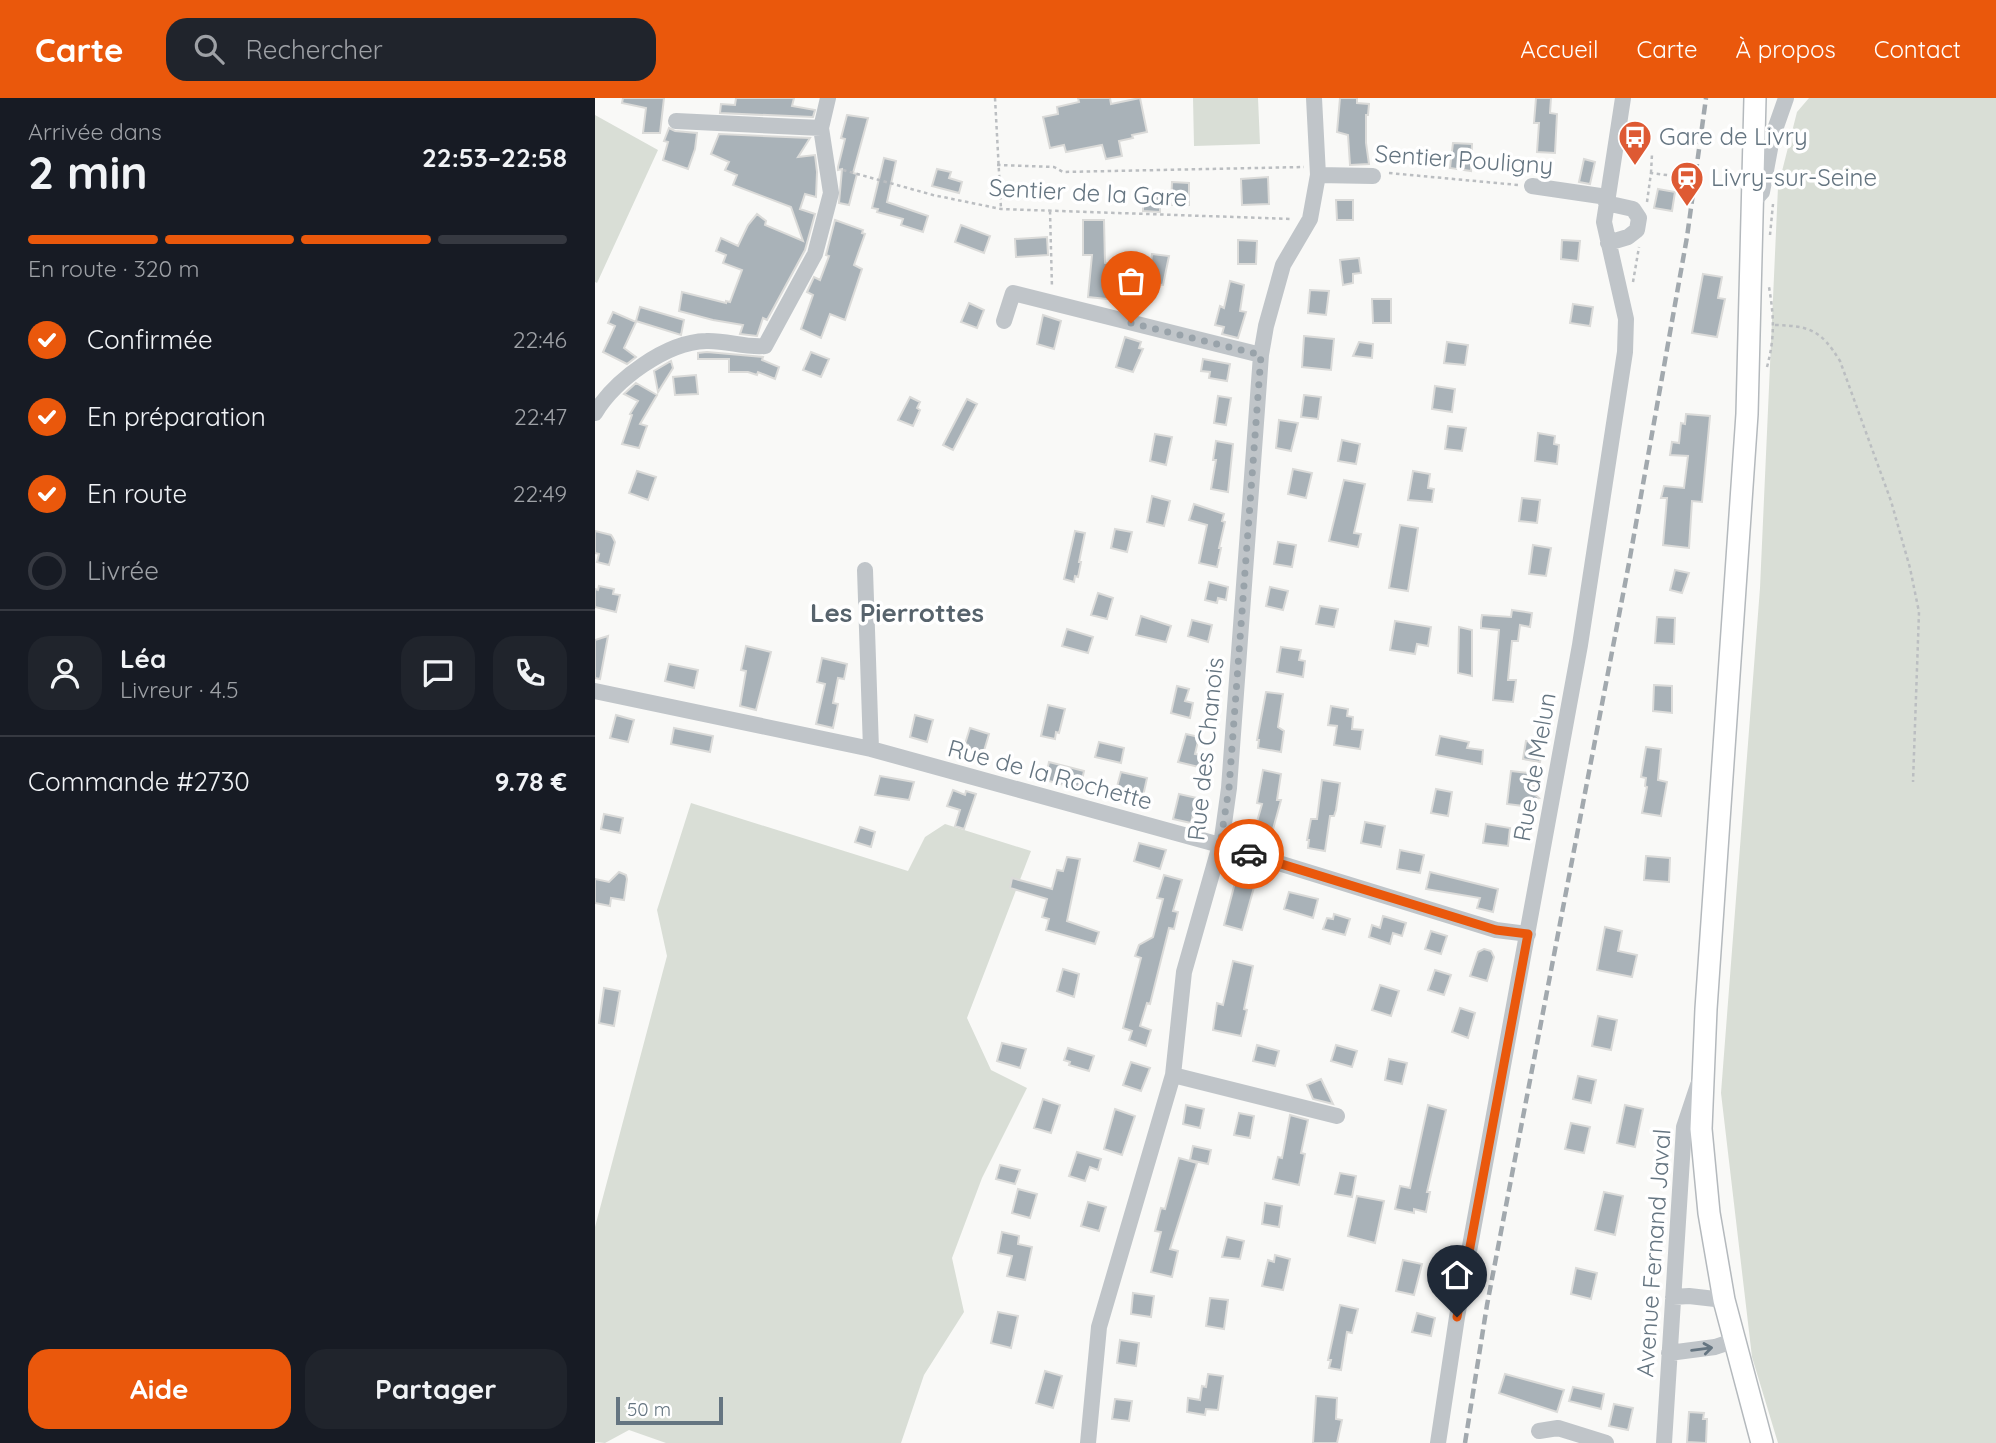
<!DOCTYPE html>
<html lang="fr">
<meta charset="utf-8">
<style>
:root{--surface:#171b24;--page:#20242c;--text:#f1f3f6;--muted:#9ea1a6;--line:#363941;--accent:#ea580c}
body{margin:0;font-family:Quicksand,sans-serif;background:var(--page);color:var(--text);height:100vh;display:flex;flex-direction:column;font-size:26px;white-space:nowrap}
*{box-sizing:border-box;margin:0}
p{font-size:23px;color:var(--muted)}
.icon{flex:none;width:38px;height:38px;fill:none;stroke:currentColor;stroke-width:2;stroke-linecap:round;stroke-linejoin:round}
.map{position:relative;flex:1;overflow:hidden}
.sheet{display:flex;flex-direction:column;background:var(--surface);width:595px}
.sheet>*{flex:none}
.scale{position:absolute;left:21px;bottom:18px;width:107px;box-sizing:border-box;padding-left:7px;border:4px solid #657581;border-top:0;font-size:19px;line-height:24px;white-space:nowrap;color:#657581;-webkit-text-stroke:5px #fff;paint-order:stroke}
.pin{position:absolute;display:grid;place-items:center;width:60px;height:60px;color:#fff;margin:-72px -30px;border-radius:50% 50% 50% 0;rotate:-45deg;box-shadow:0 0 7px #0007}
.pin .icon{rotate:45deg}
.courier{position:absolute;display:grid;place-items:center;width:70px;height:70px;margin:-35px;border:5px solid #ea580c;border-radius:50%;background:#fff;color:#222;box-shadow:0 2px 9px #0007}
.head em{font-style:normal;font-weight:700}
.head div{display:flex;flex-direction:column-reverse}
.head{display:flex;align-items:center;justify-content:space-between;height:119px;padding:0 28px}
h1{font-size:46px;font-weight:700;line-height:52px}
.bar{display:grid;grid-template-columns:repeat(4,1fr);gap:10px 7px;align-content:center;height:84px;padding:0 28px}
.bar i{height:9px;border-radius:5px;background:var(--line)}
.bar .selected{background:var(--accent)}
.bar p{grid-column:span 4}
.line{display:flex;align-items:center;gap:18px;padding:0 28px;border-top:2px solid var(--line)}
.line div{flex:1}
.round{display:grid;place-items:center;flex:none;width:74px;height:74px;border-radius:21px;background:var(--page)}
ol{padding:0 28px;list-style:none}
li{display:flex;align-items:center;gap:21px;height:77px}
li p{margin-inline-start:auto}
li .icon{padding:7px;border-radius:50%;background:var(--accent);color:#fff;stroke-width:4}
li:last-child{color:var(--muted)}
li i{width:38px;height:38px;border:4px solid var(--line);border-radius:50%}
.button{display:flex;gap:14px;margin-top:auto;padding:14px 28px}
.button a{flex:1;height:80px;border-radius:21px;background:var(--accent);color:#fff;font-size:28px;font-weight:700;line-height:80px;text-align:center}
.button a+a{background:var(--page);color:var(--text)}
header{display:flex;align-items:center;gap:42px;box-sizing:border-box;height:98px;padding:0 35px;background:var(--accent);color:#fff}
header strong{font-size:33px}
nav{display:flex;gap:38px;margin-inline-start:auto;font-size:24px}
.search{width:490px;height:63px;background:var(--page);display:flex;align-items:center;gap:18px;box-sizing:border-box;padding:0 24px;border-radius:21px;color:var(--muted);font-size:26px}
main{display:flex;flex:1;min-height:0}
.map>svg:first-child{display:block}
.green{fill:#d9ded6}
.building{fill:#a9b2b8;stroke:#dbdbd9;stroke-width:2}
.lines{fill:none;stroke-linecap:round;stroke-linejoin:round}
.major-casing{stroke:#b4b9bd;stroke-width:24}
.path{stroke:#bbbec1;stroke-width:2.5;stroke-dasharray:3.5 3.5;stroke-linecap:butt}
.minor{stroke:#c0c5c9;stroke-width:16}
.major{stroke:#fff;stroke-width:21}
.rail{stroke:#a2a9ae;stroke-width:4.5;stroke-dasharray:10 5;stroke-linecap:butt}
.oneway{stroke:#657581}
.done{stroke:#99a3aa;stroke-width:7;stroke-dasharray:0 12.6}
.route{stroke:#ea580c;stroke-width:9}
.labels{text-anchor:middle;stroke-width:7;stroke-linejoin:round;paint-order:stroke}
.poi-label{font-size:24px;fill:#657581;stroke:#fff;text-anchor:start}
.street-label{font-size:24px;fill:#657581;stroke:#fff}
.neighbourhood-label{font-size:26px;font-weight:bold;fill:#57636c;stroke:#fff}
</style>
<header>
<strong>Carte</strong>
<div class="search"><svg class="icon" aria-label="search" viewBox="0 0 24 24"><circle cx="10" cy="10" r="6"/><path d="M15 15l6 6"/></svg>Rechercher</div>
<nav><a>Accueil</a><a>Carte</a><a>À propos</a><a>Contact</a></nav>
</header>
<main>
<section class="sheet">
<div class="head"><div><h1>2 min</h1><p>Arrivée dans</p></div><em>22:53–22:58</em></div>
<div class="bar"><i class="selected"></i><i class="selected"></i><i class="selected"></i><i></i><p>En route · 320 m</p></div>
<ol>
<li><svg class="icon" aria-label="check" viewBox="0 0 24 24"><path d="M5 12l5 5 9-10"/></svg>Confirmée<p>22:46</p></li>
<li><svg class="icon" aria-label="check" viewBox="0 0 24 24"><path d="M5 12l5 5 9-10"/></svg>En préparation<p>22:47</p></li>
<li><svg class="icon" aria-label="check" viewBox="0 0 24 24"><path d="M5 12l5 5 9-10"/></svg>En route<p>22:49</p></li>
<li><i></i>Livrée</li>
</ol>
<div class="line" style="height:126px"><a class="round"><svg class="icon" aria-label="person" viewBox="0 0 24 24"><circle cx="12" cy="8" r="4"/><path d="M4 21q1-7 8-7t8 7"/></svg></a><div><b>Léa</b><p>Livreur · 4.5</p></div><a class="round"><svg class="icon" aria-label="chat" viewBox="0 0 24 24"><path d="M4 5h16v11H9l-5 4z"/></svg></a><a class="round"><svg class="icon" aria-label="phone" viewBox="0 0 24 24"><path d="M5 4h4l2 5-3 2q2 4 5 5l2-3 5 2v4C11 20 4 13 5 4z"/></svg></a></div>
<div class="line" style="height:91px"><div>Commande #2730</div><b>9.78 €</b></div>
<div class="button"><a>Aide</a><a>Partager</a></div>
</section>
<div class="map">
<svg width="1401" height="1345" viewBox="0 0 1401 1345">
<rect width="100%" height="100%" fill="#f9f9f7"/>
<path class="green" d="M598 0H663L665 46 599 48Z
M1214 0H1401V1345H1183L1157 1259 1126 995 1165 490 1183 89 1202 14Z
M0 17 63 52 2 185 0 184Z
M96 705 313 773 330 739 350 726 436 753 372 920 396 972 432 990 387 1080 357 1160 369 1214 329 1277 306 1345H71L34 1332 10 1345 0 1344V1129L72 858 62 812Z"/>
<path class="building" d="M28 0H69L65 35H48L51 10 27 5Z
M141 0H199L197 8 220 12 218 19 125 15 126 6 140 7Z
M483 0H515L516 6 545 0 552 34 537 37 538 40 524 43 527 58 511 61 507 47 471 54 469 47 455 50 448 19 463 16 462 9 484 4Z
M745 0H762V5L774 6 773 17H771V45L774 66 755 67 753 37 742 34Z
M941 0H956L955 15 962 16 960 55 942 54 944 25H939Z
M252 17 273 20 258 75 262 76 254 107 244 105 247 71 243 72V69L250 41 246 40Z
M74 30 80 33 102 35 100 51 93 71 68 62 73 44 69 43Z
M124 36 215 40 203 59 220 57 222 74 221 99 210 96 205 111 220 116 210 152 172 222 168 220 162 238 145 236 148 227 118 222 84 213 87 194 131 205V203L135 204 147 172 128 165 131 157 121 153 126 140 143 148 153 127 162 116 171 123 170 127 208 143 196 109 138 87 142 77 130 72 134 64 116 56Z
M858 45 877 46 876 73 855 70Z
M289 60 301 63 292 104 333 118 328 134 306 127 308 121 282 114 283 111 277 110Z
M989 61 1000 64 995 86 984 84Z
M342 71 356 74 354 80 367 84 364 95 337 88Z
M673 79 674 106 647 107 646 81Z
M577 84 594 85V107H576Z
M1063 91 1080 94 1077 113 1059 110Z
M548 97 565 98V114L548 113Z
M741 102H758V122H742Z
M240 122 268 132 267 135 270 136 259 167 267 171 250 222 235 216 226 240 206 231 218 197 212 194 219 179 225 182 234 158 231 157Z
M488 122H509L510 165 516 166 515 173H520L517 199 513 198 512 201 493 199 497 157H488Z
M366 127 395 138 389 155 360 144Z
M452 139 453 157 421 159 420 141Z
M643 142 662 143 661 166H643Z
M967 142 985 143 983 163 966 161Z
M557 156 574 158 568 187 550 185 552 174H555Z
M764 160 766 175 758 176V185L748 187 745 162Z
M1108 176 1127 179 1123 200 1130 201 1122 239 1097 235Z
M635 183 649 187 645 213 651 214 643 240 627 236 629 229 620 227 625 208 629 210Z
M715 192 734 193 731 217 713 215Z
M777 201H796V225H778Z
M374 205 389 212 382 230 366 224Z
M978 206 998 209 995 228 975 225Z
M45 209 89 222 86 237 41 223Z
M18 214 41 224 29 250 41 259 32 266 8 254 20 228 13 225Z
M448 217 466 223 459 251 442 246Z
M709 238 739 241 736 272 707 269Z
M530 239 546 244 544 250 548 251 538 274 521 269Z
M764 244 778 246 777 260 758 258Z
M852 244 873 247 870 267 849 265Z
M112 254 168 259 167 262 184 269 180 281 163 274 162 277 153 274H134V261H103V255Z
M216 254 234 261 226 279 208 272Z
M608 261 635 266 632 283 614 280 615 274 606 273Z
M76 263 78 270 63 294 59 273Z
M101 277 103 296 80 297 78 279Z
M41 285 62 297 45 326 52 328 44 350 27 346 37 317 35 316 43 303 29 296Z
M840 288 860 291 857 314 837 311Z
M709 297 726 299 723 321 706 319Z
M623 298 636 300 631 327 619 325Z
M315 299 325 304 322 310 325 312 318 328 303 322Z
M372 301 382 306 358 352 348 347Z
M1091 316 1115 318 1107 404 1097 403 1094 450 1068 447 1072 400H1066L1069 388 1089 390 1093 358 1075 357 1077 344 1084 345 1086 325 1090 326Z
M684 322 703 325 696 353 681 350Z
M853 328 871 330 867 353 850 351Z
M943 335 960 338 959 346 964 347 962 366 940 363Z
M560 336 577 339 571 367 555 363Z
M747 342 765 346 761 366 743 363Z
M621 343 638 346 633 394 616 391 621 362H618Z
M698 371 717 375 711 400 693 396Z
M42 373 61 379 53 402 34 395Z
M818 373 835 376 833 390 839 391 837 404 813 402Z
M749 382 770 386 759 435 766 436 763 449 734 443Z
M557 398 575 403 569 428 552 424Z
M927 400 945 402 942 425 924 423Z
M599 406 629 416 627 423 630 424 624 450H626L622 469 604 465 612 427 594 422Z
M805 427 823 430 813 493 794 490Z
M520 431 537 434 532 454 516 450Z
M0 433 16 437 18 440 20 444 14 467 2 464 4 456 0 455Z
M480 433 490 435 484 464H486L483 479 480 478 479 484 469 481Z
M683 444 701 447 697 469 679 466Z
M938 447 956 450 951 478 934 476Z
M1080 472 1094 475 1087 495 1075 492Z
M614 484 633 489 631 502 623 500 622 505 610 502Z
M4 488 19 491 18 496 25 497 21 514 0 509V491L3 492Z
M675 489 693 493 688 512 671 508Z
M503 495 518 500 512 521 496 517Z
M725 508 743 511 739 529 721 526Z
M917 512 937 515 935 529 925 527 923 543H917L913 582H921L918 604 898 602 904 532 886 530V524L887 517 916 519Z
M546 518 576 528 571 544 541 537Z
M1062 519 1080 520 1079 546 1060 545Z
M597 522 617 527 613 544 593 538Z
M800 523 836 529 833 548 822 546 820 556 795 552Z
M864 529 877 532V578L863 575Z
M472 531 498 539 493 555 467 548Z
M13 538 5 581 0 580V542Z
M151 548 176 554 161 612 145 608 151 573 146 572Z
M686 549 706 552 704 562 710 563 708 579 682 574Z
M227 560 252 566 249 581 243 580 238 605 243 606 238 630 221 626 230 586 222 584Z
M74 566 103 572 99 590 70 583Z
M1059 587 1077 588V615L1058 613Z
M582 588 594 591 590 603 598 605 595 620 576 615Z
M671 594 688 596 683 629 689 633 686 654 663 650 664 642H662Z
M453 607 470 611 464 635 461 634 460 641 446 638Z
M736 608 753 611 752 618 758 619 757 631 768 632 765 651 739 647 742 628 733 627Z
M21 617 39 622 33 644 15 640Z
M320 617 338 622 332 644 315 639Z
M79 630 118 638 115 654 76 646Z
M375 630 394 636 386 663 370 658 373 647 370 646Z
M591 636 604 639 600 656 610 658 608 670 583 664Z
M845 638 874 644 872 650 888 652 887 666 841 657Z
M931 643 948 646 945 664 928 661Z
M504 644 529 650 526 665 500 659Z
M1051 649 1066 651 1063 682 1072 684 1066 718 1047 715 1052 689 1050 688 1051 680 1046 679Z
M454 664 489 673 485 691 450 682Z
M668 672 686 676 682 702H686L674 746 657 741 667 706 662 705Z
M916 673 934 675 933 687 939 688 938 695 944 700 937 702 936 709 912 706Z
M526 674 552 680 547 703 520 696Z
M285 678 319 684 314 702 280 697Z
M727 682 745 685 741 712 739 718H735L730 753 713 750 714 742H712L716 721H722Z
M841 691 857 694 853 718 836 715Z
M358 692 370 697 371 693 381 696 369 731 360 728 365 712 352 708Z
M584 696 602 700 596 725 578 721Z
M9 716 28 720 25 735 6 731Z
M770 724 790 728 786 749 766 745Z
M891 726 915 730 913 748 888 745Z
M265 729 280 734 276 749 260 744Z
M544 745 571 752 565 771 539 763Z
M805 752 829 757 825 775 802 771Z
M1051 758 1075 760 1074 784 1049 782Z
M472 759 485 761 472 823 504 834 500 846 451 832 454 821 447 819 452 801 415 790 417 780 457 791 462 772 468 773Z
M644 769 663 775 647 832 629 827Z
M24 774 31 777 32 781 29 802 16 800 15 808 0 805V781L14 784Z
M835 774 903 791 898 814 882 810 885 800 831 791Z
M569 777 587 782 578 813 583 814 579 831 574 830 555 906 552 905 545 928 556 932 551 948 534 942 537 933 528 930 546 860 540 858 544 847 558 839 568 801 562 800Z
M694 794 723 801 718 820 689 811Z
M739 816 755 821 750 837 728 831 732 820 738 821Z
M788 818 811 825 807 838 798 835 795 846 774 839 777 827 785 830Z
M1010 829 1027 833 1023 853 1042 857 1037 879 1002 872Z
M836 833 852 838 846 856 830 851Z
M889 851 896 853 899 859 892 883 875 878 883 854Z
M638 863 658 868 649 911 652 912 646 938 618 932 622 905 628 907Z
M468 871 484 876 479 899 462 893Z
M840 872 856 877 849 897 833 892Z
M785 887 804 893 796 918 777 912Z
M9 890 25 893 19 928 4 925Z
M865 910 880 915 873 940 857 934Z
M1003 918 1022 922 1016 952 997 948Z
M407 945 431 951 425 970 402 963Z
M662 947 684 953 680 968 658 963Z
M741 947 762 953 757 969 736 963Z
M473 950 499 958 494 973 474 967 475 964 469 962Z
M794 961 812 965 807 986 790 982Z
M536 964 555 970 546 993 528 987Z
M983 978 1001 982 996 1005 978 1001Z
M726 981 738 1006 718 1001 712 987Z
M448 1001 465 1007 456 1035 439 1030Z
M591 1007 609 1011 605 1030 588 1026Z
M833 1007 851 1012 832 1094H835L831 1114 819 1111V1115L800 1111 805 1088 815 1090Z
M1030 1007 1048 1011 1040 1049 1022 1045Z
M520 1011 540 1018 527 1057 509 1051Z
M644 1015 659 1018 655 1040 639 1037Z
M695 1017 713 1022 706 1055 710 1056 704 1087 678 1081 683 1059 687 1060Z
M976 1025 995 1029 989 1055 970 1051Z
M598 1048 616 1052 613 1066 595 1062Z
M482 1054 506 1061 503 1072 495 1069 490 1083 474 1078Z
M584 1060 602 1065 575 1151 583 1153 577 1179 556 1174 566 1134 560 1133 566 1110 570 1111Z
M405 1067 425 1072 420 1086 401 1081Z
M745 1075 761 1078 757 1099 740 1096Z
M423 1091 442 1096 435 1120 417 1115Z
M1009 1094 1028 1098 1020 1137 1000 1132Z
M762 1098 789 1103 780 1145 753 1138Z
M493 1104 511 1109 504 1133 486 1128Z
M670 1105 687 1108 684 1129 667 1126Z
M407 1134 424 1138 423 1146 437 1149 430 1182 412 1178 417 1158 403 1155Z
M632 1139 649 1143 645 1161 627 1159Z
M680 1157 695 1161 688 1192 667 1188 673 1162 679 1164Z
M808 1162 827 1166 819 1197 801 1193Z
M981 1170 1002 1175 996 1201 976 1196Z
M538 1195 559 1198 556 1219 536 1216Z
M615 1200 633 1202 629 1231 611 1228Z
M745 1207 763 1211 757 1235 752 1234 746 1272 734 1270 736 1262H733Z
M403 1214 423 1218 416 1250 396 1245Z
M822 1215 840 1220 836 1238 817 1234Z
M525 1242 544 1245 541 1268 522 1265Z
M450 1273 467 1278 458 1310 441 1305Z
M613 1276 628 1278 623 1312 611 1311 610 1317 592 1314 593 1300 605 1302 607 1288 611 1289Z
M910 1276 969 1292 962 1314 904 1295Z
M978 1289 1009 1296 1006 1311 974 1303Z
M721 1298 742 1300 741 1321 747 1322 742 1345H718Z
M520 1301 537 1303 534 1323 517 1321Z
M1019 1306 1038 1310 1033 1332 1014 1328Z
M1094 1314 1109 1315 1108 1321H1112L1111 1345 1092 1344Z"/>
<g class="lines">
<defs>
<path id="major" d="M1160 0 1152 316 1111 911 1106 1031 1114 1115 1129 1202 1167 1345"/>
</defs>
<use href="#major" class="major-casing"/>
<path class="path" d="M400 0 406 111
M402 67 459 69 468 74 709 69
M248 72 338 97 406 111 698 121
M794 75 923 87
M1056 75 1057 56
M1052 104 1056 75 1079 78
M455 113 457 190
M1175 137 1178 106
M1038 184 1044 149
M1180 227C1215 228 1226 232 1245 263L1296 403 1315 470 1324 514 1318 684
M1172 269C1180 239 1179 219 1174 189"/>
<path class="minor" d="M81 23 226 30
M723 77 778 78
M937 88 1012 99
M1158 104 1167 94 1177 40 1191 0
M1011 105 1038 111 1044 120 1042 132 1033 139 1013 145
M409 223 418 195 666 257
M0 315C20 282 71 244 111 243 131 242 150 250 170 248L220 156 236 95 226 30 233 0
M270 472 276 651
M0 593 276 651 625 747 901 832 933 836
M578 977 742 1018
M1078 1199 1094 1198 1129 1202
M1074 1255 1120 1249 1138 1243
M944 1333 963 1330 1011 1345
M493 1345 504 1229 578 977 589 874 627 740 634 690 666 257 671 228 688 167 715 121 723 77 719 0
M843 1345 862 1219 985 547 1030 254 1031 221 1009 124 1028 0
M1069 1345 1089 1029 1103 987"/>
<use href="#major" class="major"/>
<path class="rail" d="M870 1345 892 1207 1034 465 1092 139 1111 0"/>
</g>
<defs><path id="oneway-shaft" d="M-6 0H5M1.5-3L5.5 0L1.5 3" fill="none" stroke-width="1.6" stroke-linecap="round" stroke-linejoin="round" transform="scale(1.75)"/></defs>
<use class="oneway" href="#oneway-shaft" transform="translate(1107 1251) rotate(-7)"/>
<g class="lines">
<path class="done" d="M536 225 666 257 634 690 625 747 654 756"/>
<path class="route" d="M654 756 901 832 933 836 862 1219"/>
</g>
<defs>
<symbol id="bus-pin" viewBox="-11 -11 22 30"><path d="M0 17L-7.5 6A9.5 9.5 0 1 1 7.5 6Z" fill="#de5a33" stroke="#fff"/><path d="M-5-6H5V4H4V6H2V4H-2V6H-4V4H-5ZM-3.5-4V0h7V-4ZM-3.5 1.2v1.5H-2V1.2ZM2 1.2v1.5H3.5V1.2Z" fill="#fff"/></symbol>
<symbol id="station-pin" viewBox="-11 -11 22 30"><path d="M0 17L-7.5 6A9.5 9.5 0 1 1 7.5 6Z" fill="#de5a33" stroke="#fff"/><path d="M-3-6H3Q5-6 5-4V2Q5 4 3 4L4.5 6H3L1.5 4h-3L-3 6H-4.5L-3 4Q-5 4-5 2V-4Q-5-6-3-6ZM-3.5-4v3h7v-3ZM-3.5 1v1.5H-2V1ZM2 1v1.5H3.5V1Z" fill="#fff"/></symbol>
</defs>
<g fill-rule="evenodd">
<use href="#bus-pin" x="1021" y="20" width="38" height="52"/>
<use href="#station-pin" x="1073" y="61" width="38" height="52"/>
</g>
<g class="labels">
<g class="poi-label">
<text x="1064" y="47">Gare de Livry</text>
<text x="1116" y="88">Livry-sur-Seine</text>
</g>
<g class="street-label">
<text transform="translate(869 62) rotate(4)" y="8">Sentier Pouligny</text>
<text transform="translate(493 95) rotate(3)" y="8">Sentier de la Gare</text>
<text transform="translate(611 651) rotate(-84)" y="8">Rue des Chanois</text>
<text transform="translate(940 669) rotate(-80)" y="8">Rue de Melun</text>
<text transform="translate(455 677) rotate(15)" y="8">Rue de la Rochette</text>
<text transform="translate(1059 1155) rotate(-86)" y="8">Avenue Fernand Javal</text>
</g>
<g class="neighbourhood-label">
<text x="302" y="524">Les Pierrottes</text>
</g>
</g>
</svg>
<div class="scale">50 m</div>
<div class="pin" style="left:536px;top:225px;background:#ea580c"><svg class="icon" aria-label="bag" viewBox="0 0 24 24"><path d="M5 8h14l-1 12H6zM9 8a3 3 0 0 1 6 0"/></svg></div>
<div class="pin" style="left:862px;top:1219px;background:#1f2937"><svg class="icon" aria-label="home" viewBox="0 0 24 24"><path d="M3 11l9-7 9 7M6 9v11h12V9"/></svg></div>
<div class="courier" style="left:654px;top:756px"><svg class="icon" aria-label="car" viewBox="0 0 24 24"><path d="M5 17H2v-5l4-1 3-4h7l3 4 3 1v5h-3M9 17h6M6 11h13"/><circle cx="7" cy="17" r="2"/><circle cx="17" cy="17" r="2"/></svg></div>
</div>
</main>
